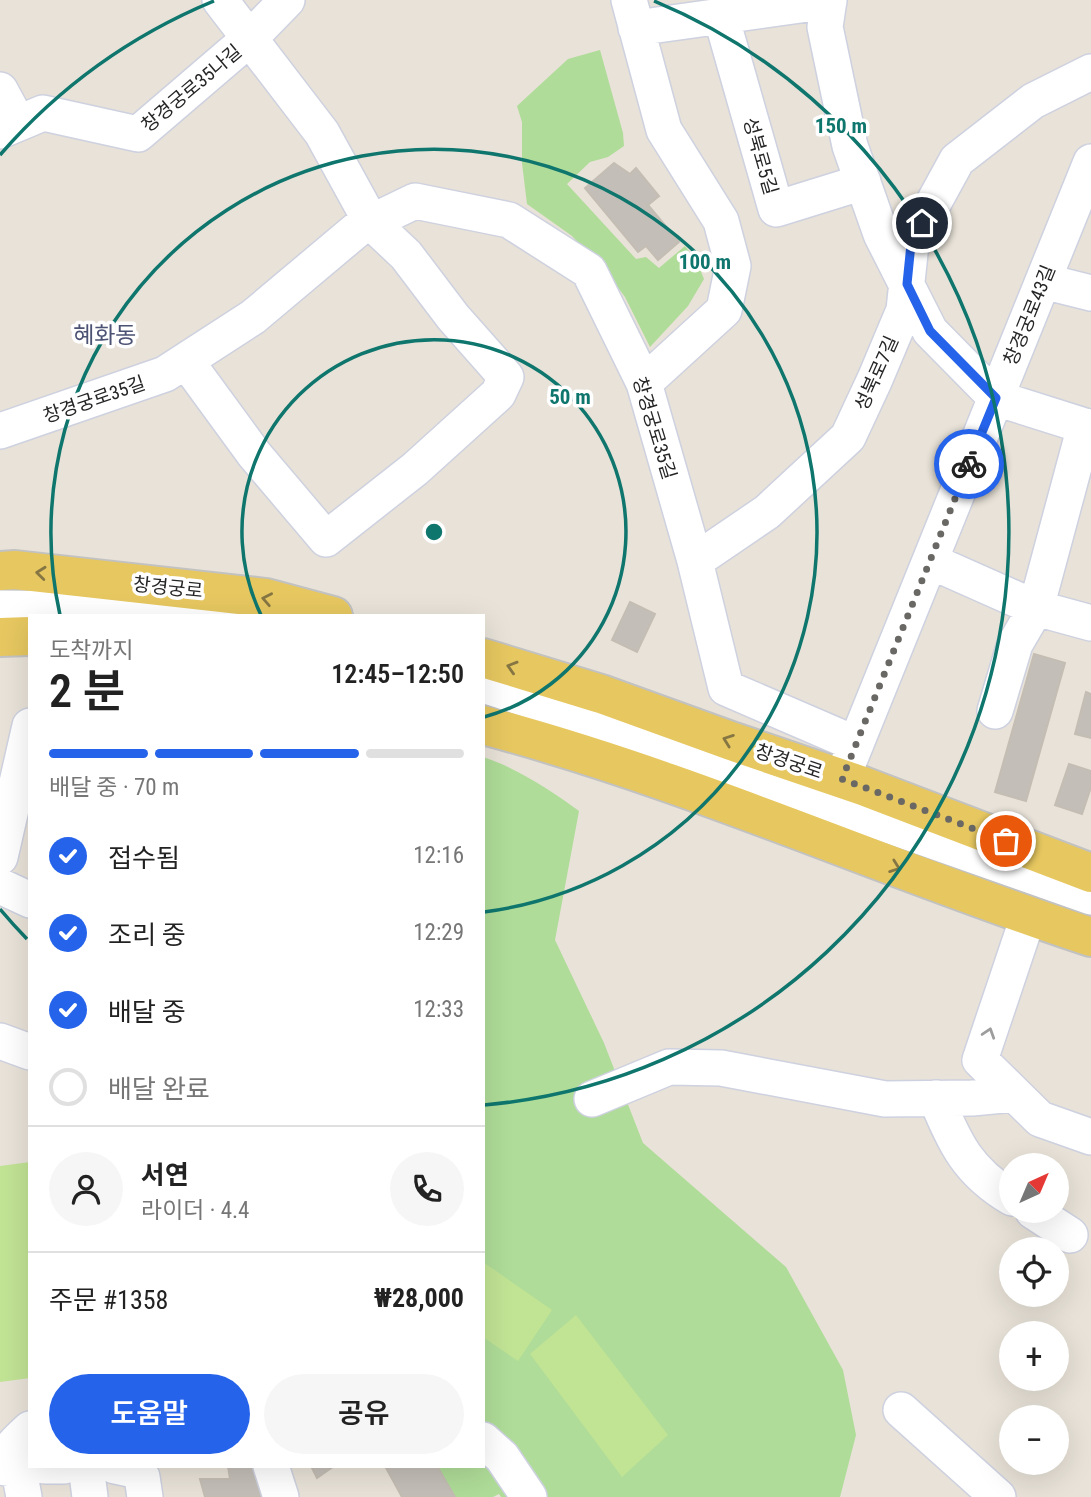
<!DOCTYPE html>
<html lang="ko">
<meta charset="utf-8">
<style>
:root{--surface:#fff;--page:#f6f6f6;--text:#222;--muted:#767676;--line:#e0e0e0;--accent:#2563eb}
body{margin:0;font-family:"Roboto Condensed","Noto Sans KR",sans-serif;background:var(--page);color:var(--text);height:100vh;display:flex;flex-direction:column;font-size:26px;white-space:nowrap}
*{box-sizing:border-box;margin:0}
p{font-size:23px;color:var(--muted)}
.icon{flex:none;width:38px;height:38px;fill:none;stroke:currentColor;stroke-width:2;stroke-linecap:round;stroke-linejoin:round}
.map{position:relative;flex:1;overflow:hidden}
.drawer{position:absolute;left:28px;top:614px;width:457px;height:854px;display:flex;flex-direction:column;background:var(--surface);border-radius:0px;box-shadow:0 7px 28px #0002}
.drawer>*{flex:none}
.needle{width:46px;rotate:44deg}
.buttons{position:absolute;left:999px;top:1153px;display:grid;gap:14px}
.buttons a{display:grid;place-items:center;width:70px;height:70px;border-radius:50%;background:var(--surface);box-shadow:0 7px 28px #0002;font-size:35px}
.pin{position:absolute;display:grid;place-items:center;width:60px;height:60px;color:#fff;margin:-30px;border:4px solid #fff;border-radius:50%;box-shadow:0 2px 7px #0007}
.courier{position:absolute;display:grid;place-items:center;width:70px;height:70px;margin:-35px;border:5px solid #2563eb;border-radius:50%;background:#fff;color:#222;box-shadow:0 2px 9px #0007}
.summary em{font-style:normal;font-weight:600}
.summary div{display:flex;flex-direction:column-reverse}
.summary{display:flex;align-items:center;justify-content:space-between;height:119px;padding:0 21px}
h1{font-size:46px;font-weight:600;line-height:52px}
.bar{display:grid;grid-template-columns:repeat(4,1fr);gap:10px 7px;align-content:center;height:84px;padding:0 21px}
.bar i{height:9px;border-radius:5px;background:var(--line)}
.bar .selected{background:var(--accent)}
.bar p{grid-column:span 4}
.line{display:flex;align-items:center;gap:18px;padding:0 21px;border-top:2px solid var(--line)}
.line div{flex:1}
.round{display:grid;place-items:center;flex:none;width:74px;height:74px;border-radius:37px;background:var(--page)}
ol{padding:0 21px;list-style:none}
li{display:flex;align-items:center;gap:21px;height:77px}
li p{margin-inline-start:auto}
li .icon{padding:7px;border-radius:50%;background:var(--accent);color:#fff;stroke-width:4}
li:last-child{color:var(--muted)}
li i{width:38px;height:38px;border:4px solid var(--line);border-radius:50%}
.button{display:flex;gap:14px;margin-top:auto;padding:14px 21px}
.button a{flex:1;height:80px;border-radius:42px;background:var(--accent);color:#fff;font-size:28px;font-weight:600;line-height:80px;text-align:center}
.button a+a{background:var(--page);color:var(--text)}
.map>svg:first-child{display:block}
.green{fill:#afdc98}
.pitch{fill:#c1e394}
.building{fill:#c4beb8;stroke:#c3bdb3;stroke-width:2}
.lines{fill:none;stroke-linecap:round;stroke-linejoin:round}
.minor-casing{stroke:#ced1df;stroke-width:38}
.major-casing{stroke:#c2c2c2;stroke-width:42}
.minor{stroke:#fff;stroke-width:35}
.major{stroke:#e6c760;stroke-width:38}
.oneway{stroke:#867643}
.oneway2{stroke:#9d9d9d}
.done{stroke:#6a6864;stroke-width:7;stroke-dasharray:0 12.6}
.route{stroke:#2563eb;stroke-width:9}
.ring{fill:none;stroke:#0f766e;stroke-width:3.5}
.labels{text-anchor:middle;stroke-width:7;stroke-linejoin:round;paint-order:stroke}
.street-label{font-size:19px;fill:#262626;stroke:#fff}
.quarter-label{font-size:23px;fill:#4b5273;stroke:#fff}
.centre{fill:#0f766e;stroke:#fff;stroke-width:3.5}
.ring-label{font-size:21px;text-anchor:middle;font-weight:bold;fill:#0f766e;stroke:#fff;stroke-width:7;stroke-linejoin:round;paint-order:stroke}
</style>
<div class="map">
<svg width="1091" height="1497" viewBox="0 0 1091 1497">
<rect width="100%" height="100%" fill="#e8e2d8"/>
<path class="green" d="M600 50 623 133 624 146 608 157 590 162 567 184 636 259 646 257 659 268 685 246 697 262 704 279 688 306 650 347 625 297 607 273 572 236 527 204 522 163V122L517 106 568 59Z
M483 757C517 768 550 790 579 811L555 940 604 1043 643 1143 786 1267 843 1370 856 1435 840 1497H501L499 1494 493 1497H453L436 1467 483 1466Z"/>
<path class="pitch" d="M30 1162V1378L0 1382V1166Z
M483 1262 552 1310 518 1361 483 1337Z
M576 1315 668 1435 622 1477 530 1354Z"/>
<path class="building" d="M614 163 630 174 636 168 659 196 648 205 679 242 658 260 646 246 638 252 585 188Z
M630 602 655 614 637 652 612 640Z
M1034 654 1065 663 1026 801 995 792Z
M1086 692 1091 694V738L1075 734Z
M1069 764 1091 771V787L1082 814 1055 805Z
M228 1466H266L275 1497H205L200 1479H230Z
M311 1466H334L317 1478Z
M385 1466H437L455 1497H402Z"/>
<g class="lines">
<defs>
<path id="minor" d="M629 0 664 130 721 221 733 266 724 310 644 383
M829 0 825 27 850 146 881 234 930 331 996 398 1091 428
M721 16 776 209 863 182
M636 28 829 1
M0 90 18 123
M0 131 43 113 138 134 250 38 287 0
M1043 281 1091 293
M186 361 254 454 326 539 415 469 498 394 506 377 453 317 406 255 371 222 322 133 220 0
M1085 426 1036 608 1091 623
M0 431 165 374 253 317 359 228 415 201 509 220 589 271 644 383 695 561 726 688 856 744
M695 561 767 512 848 437 875 379 904 310 911 244 957 160 1033 101 1091 72
M930 561 1036 608 1015 644 995 711
M0 608 206 610 230 616
M483 685 589 720 1091 897
M847 766 1091 162
M0 857 30 726
M0 886 30 900
M1028 917 980 1060 1040 1119 1091 1137
M0 1041 30 1052
M936 1098C955 1144 968 1172 1012 1198
M592 1099 669 1067 721 1068 885 1099 972 1098 1014 1094
M1033 1211 1070 1235
M901 1410 998 1497
M483 1440 502 1457 529 1497
M0 1466C6 1451 18 1440 30 1429
M45 1466H64
M86 1466 90 1497
M115 1466 138 1471 142 1477 145 1497
M271 1466 281 1497
M0 1467 19 1470 24 1497"/>
<path id="major" d="M0 571 15 570 266 598 333 616
M0 637 30 636
M483 658 601 694 731 741 863 786 1091 873
M483 725C691 780 887 870 1091 937"/>
</defs>
<use href="#minor" class="minor-casing"/>
<use href="#major" class="major-casing"/>
<use href="#minor" class="minor"/>
<use href="#major" class="major"/>
</g>
<defs><path id="oneway-chevron" d="M-2-3.5L2.5 0L-2 3.5" fill="none" stroke-width="1.6" stroke-linecap="round" stroke-linejoin="round" transform="scale(1.75)"/></defs>
<g class="oneway">
<use href="#oneway-chevron" transform="translate(41 573) rotate(-174)"/>
<use href="#oneway-chevron" transform="translate(267 599) rotate(-169)"/>
<use href="#oneway-chevron" transform="translate(512 667) rotate(-163)"/>
<use href="#oneway-chevron" transform="translate(728 740) rotate(-160)"/>
<use href="#oneway-chevron" transform="translate(895 867) rotate(20)"/>
</g>
<use class="oneway2" href="#oneway-chevron" transform="translate(989 1033) rotate(-72)"/>
<g class="lines">
<path class="done" d="M969 464 842 779 1006 841"/>
<path class="route" d="M922 223 911 244 907 284 930 331 996 398 969 464"/>
</g>
<g class="ring">
<path d="M261 615A192 192 0 1 1 484 717"/>
<path d="M60 615A383 383 0 1 1 484 912"/>
<path d="M27 939A575 575 0 0 1 0 909M0 155A575 575 0 0 1 214 1M654 1A575 575 0 0 1 484 1105"/>
</g>
<g class="labels">
<g class="street-label">
<text transform="translate(191 88) rotate(-40)" y="7">창경궁로35나길</text>
<text transform="translate(761 156) rotate(74)" y="7">성북로5길</text>
<text transform="translate(1029 315) rotate(-68)" y="7">창경궁로43길</text>
<text transform="translate(876 373) rotate(-66)" y="7">성북로7길</text>
<text transform="translate(94 399) rotate(-19)" y="7">창경궁로35길</text>
<text transform="translate(655 428) rotate(73)" y="7">창경궁로35길</text>
<text transform="translate(168 587) rotate(6)" y="7">창경궁로</text>
<text transform="translate(789 761) rotate(19)" y="7">창경궁로</text>
</g>
<g class="quarter-label">
<text x="105" y="343">혜화동</text>
</g>
</g>
<circle cx="434" cy="532" r="10" class="centre"/>
<g class="ring-label">
<text x="841" y="133">150 m</text>
<text x="705" y="269">100 m</text>
<text x="570" y="404">50 m</text>
</g>
</svg>
<div class="buttons">
<a><svg class="needle" viewBox="-14 -14 28 28"><path d="M0-13l5 13h-10z" fill="#e53935"/><path d="M0 13l5-13h-10z" fill="#767676"/></svg></a>
<a><svg class="icon" aria-label="locate" viewBox="0 0 24 24"><circle cx="12" cy="12" r="6"/><path d="M12 2v4M12 18v4M2 12h4M18 12h4"/></svg></a>
<a>+</a>
<a>−</a>
</div>
<div class="pin" style="left:1006px;top:841px;background:#ea580c"><svg class="icon" aria-label="bag" viewBox="0 0 24 24"><path d="M5 8h14l-1 12H6zM9 8a3 3 0 0 1 6 0"/></svg></div>
<div class="pin" style="left:922px;top:223px;background:#1f2937"><svg class="icon" aria-label="home" viewBox="0 0 24 24"><path d="M3 11l9-7 9 7M6 9v11h12V9"/></svg></div>
<div class="courier" style="left:969px;top:464px"><svg class="icon" aria-label="bike" viewBox="0 0 24 24"><circle cx="6" cy="16" r="4"/><circle cx="18" cy="16" r="4"/><path d="M6 16l4-8h5l3 8M10 8l3 8H6M13 5h3"/></svg></div>
<section class="drawer">
<div class="summary"><div><h1>2 분</h1><p>도착까지</p></div><em>12:45–12:50</em></div>
<div class="bar"><i class="selected"></i><i class="selected"></i><i class="selected"></i><i></i><p>배달 중 · 70 m</p></div>
<ol>
<li><svg class="icon" aria-label="check" viewBox="0 0 24 24"><path d="M5 12l5 5 9-10"/></svg>접수됨<p>12:16</p></li>
<li><svg class="icon" aria-label="check" viewBox="0 0 24 24"><path d="M5 12l5 5 9-10"/></svg>조리 중<p>12:29</p></li>
<li><svg class="icon" aria-label="check" viewBox="0 0 24 24"><path d="M5 12l5 5 9-10"/></svg>배달 중<p>12:33</p></li>
<li><i></i>배달 완료</li>
</ol>
<div class="line" style="height:126px"><a class="round"><svg class="icon" aria-label="person" viewBox="0 0 24 24"><circle cx="12" cy="8" r="4"/><path d="M4 21q1-7 8-7t8 7"/></svg></a><div><b>서연</b><p>라이더 · 4.4</p></div><a class="round"><svg class="icon" aria-label="phone" viewBox="0 0 24 24"><path d="M5 4h4l2 5-3 2q2 4 5 5l2-3 5 2v4C11 20 4 13 5 4z"/></svg></a></div>
<div class="line" style="height:91px"><div>주문 #1358</div><b>₩28,000</b></div>
<div class="button"><a>도움말</a><a>공유</a></div>
</section>
</div>
